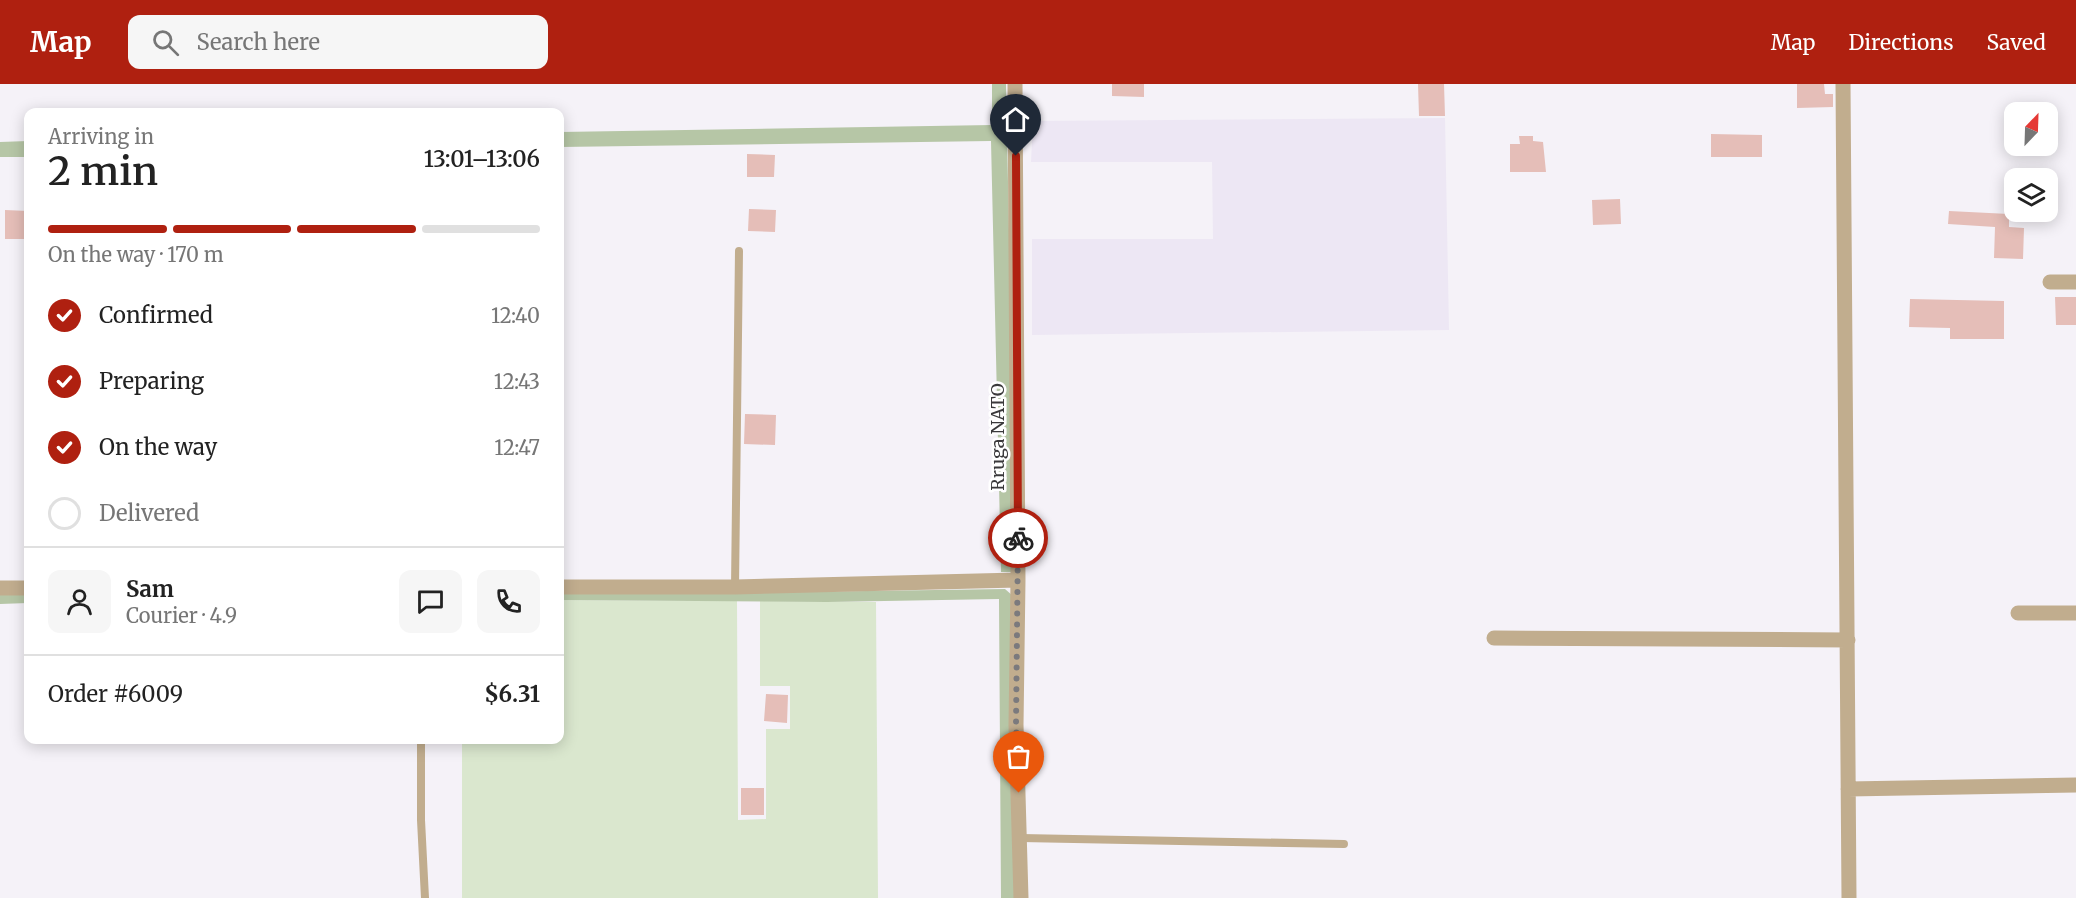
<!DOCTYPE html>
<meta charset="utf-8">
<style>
:root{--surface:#fff;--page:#f6f6f6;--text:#222;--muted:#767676;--line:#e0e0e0;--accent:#af2010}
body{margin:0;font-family:Merriweather,serif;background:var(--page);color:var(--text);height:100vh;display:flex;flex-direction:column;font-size:22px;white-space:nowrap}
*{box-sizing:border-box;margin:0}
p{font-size:20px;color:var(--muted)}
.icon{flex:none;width:33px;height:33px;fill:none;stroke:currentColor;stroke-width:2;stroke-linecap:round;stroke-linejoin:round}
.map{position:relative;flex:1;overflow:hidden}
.drawer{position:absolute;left:24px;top:24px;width:540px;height:636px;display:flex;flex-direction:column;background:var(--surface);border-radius:12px;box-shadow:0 3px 15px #0003}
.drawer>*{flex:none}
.needle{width:39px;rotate:23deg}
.fabs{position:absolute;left:2004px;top:18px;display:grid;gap:12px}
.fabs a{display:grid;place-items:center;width:54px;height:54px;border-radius:12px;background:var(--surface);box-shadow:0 3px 15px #0003;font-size:30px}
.pin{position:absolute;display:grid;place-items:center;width:51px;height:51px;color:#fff;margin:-62px -26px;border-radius:50% 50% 50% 0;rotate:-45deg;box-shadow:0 0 6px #0007}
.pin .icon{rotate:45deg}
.courier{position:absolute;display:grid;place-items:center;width:60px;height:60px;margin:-30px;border:4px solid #af2010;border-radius:50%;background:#fff;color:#222;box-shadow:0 2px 8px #0007}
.headline em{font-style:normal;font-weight:600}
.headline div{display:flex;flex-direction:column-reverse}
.headline{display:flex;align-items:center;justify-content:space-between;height:102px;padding:0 24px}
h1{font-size:39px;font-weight:600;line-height:45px}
.bar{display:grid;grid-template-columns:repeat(4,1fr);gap:9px 6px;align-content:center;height:72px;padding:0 24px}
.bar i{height:8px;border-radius:4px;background:var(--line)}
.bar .on{background:var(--accent)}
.bar p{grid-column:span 4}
.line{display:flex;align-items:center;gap:15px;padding:0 24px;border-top:2px solid var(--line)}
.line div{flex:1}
.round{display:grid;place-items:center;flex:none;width:63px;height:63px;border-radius:12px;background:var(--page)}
ol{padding:0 24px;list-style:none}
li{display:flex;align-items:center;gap:18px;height:66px}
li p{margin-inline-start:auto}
li .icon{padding:6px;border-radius:50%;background:var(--accent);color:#fff;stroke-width:4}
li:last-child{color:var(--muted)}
li i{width:33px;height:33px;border:3px solid var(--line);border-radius:50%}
header{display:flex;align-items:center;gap:36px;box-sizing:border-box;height:84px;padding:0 30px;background:var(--accent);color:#fff}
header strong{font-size:28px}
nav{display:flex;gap:33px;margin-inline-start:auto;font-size:21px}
.search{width:420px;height:54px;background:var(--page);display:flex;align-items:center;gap:15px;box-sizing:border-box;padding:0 21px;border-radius:12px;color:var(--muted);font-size:22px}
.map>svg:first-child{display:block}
.built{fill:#ede7f4}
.green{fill:#dae7ce}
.forest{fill:#b6c6a6}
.building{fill:#e5beb8}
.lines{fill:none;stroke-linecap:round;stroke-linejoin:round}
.lane{stroke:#c1ad8e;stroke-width:8}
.street{stroke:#c1ad8e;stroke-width:15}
.done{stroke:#7b7a7d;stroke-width:6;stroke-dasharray:0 10.8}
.route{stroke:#af2010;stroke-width:8}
.labels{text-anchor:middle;stroke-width:5;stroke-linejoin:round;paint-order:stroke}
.street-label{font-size:18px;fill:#3a393b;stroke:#fff}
</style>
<header>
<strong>Map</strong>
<div class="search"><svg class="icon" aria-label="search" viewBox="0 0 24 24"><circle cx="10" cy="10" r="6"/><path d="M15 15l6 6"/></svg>Search here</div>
<nav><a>Map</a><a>Directions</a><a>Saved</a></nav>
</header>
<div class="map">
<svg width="2076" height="814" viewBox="0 0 2076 814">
<rect width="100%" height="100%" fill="#f5f2f8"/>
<path class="built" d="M1445 34 1449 246 1032 251V155H1213L1212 78H1031L1033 37Z"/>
<path class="green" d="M560 516 737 517 738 736 766 735V645H790V602H760V517L876 518 878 814H462V656H560Z"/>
<path class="forest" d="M992 0H1006L1016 488H1001L991 57 560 63V48L992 41Z
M28 57V73H0V58Z
M1005 505 1013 512 1016 814H1001L999 515 827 518 560 516V508L735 509Z
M0 509H28V519L0 520Z"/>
<path class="building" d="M1112 0H1144V13L1112 12Z
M1418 0H1444L1445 32H1419Z
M1797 0H1824L1825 10H1833V23L1797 24Z
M1711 50 1762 51V73H1711Z
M1519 52H1533V57L1543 58 1546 88H1510V60H1520Z
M747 70 775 71 774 93H747Z
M1620 115 1621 140 1593 141 1592 116Z
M749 125 776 126 775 148 748 147Z
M5 126 28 127V155H5Z
M1949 127 2009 130V143L2024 144 2023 175 1994 174 1995 143 1948 140Z
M2055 213H2076V241H2056Z
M1910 215 2004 217V255H1950V244L1909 243Z
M745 330 776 331 775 361 744 360Z
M766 610 788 611 787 639 764 637Z
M741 704H764V731H741Z"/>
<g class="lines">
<path class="lane" d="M735 503 739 167
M421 656V736L425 814
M1021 754 1344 760"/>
<path class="street" d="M1015 0 1018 496 1016 641 1021 814
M1843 0 1849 814
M2050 198H2076
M560 503H735L1018 496
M0 504H28
M2018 529H2076
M1494 554 1848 556
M1848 705 2076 701"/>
</g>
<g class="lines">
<path class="done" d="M1018 454 1016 641 1019 709"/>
<path class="route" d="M1016 72 1018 454"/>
</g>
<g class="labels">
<g class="street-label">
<text transform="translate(998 353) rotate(-90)" y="6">Rruga NATO</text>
</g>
</g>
</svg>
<div class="fabs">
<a><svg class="needle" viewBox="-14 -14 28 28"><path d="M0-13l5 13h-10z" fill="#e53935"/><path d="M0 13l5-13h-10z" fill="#767676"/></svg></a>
<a><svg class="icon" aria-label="layers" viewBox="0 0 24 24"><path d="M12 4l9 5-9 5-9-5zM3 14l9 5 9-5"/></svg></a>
</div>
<div class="pin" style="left:1019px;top:709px;background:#ea580c"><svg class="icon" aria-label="bag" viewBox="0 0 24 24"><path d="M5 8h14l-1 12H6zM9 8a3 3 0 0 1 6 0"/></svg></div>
<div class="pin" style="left:1016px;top:72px;background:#1f2937"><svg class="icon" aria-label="home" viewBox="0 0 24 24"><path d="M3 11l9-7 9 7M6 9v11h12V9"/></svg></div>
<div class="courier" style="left:1018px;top:454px"><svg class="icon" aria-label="bike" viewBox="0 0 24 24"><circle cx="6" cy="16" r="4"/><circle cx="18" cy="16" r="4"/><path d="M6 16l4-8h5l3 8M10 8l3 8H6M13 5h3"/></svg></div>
<section class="drawer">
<div class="headline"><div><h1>2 min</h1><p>Arriving in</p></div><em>13:01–13:06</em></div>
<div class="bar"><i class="on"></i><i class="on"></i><i class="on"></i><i></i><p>On the way · 170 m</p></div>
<ol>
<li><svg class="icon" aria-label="check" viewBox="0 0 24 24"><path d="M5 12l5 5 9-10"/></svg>Confirmed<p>12:40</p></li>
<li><svg class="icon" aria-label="check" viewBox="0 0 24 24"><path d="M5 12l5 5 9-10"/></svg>Preparing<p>12:43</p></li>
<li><svg class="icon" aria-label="check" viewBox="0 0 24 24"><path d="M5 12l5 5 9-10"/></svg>On the way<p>12:47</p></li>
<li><i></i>Delivered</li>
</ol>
<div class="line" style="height:108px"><a class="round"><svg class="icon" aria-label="person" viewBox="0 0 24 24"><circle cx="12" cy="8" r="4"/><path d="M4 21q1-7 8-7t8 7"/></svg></a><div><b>Sam</b><p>Courier · 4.9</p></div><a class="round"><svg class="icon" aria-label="chat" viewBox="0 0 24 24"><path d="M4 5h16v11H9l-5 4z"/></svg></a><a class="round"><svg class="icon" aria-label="phone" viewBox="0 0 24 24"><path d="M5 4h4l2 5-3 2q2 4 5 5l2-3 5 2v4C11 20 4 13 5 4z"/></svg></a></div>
<div class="line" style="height:78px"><div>Order #6009</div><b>$6.31</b></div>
</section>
</div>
